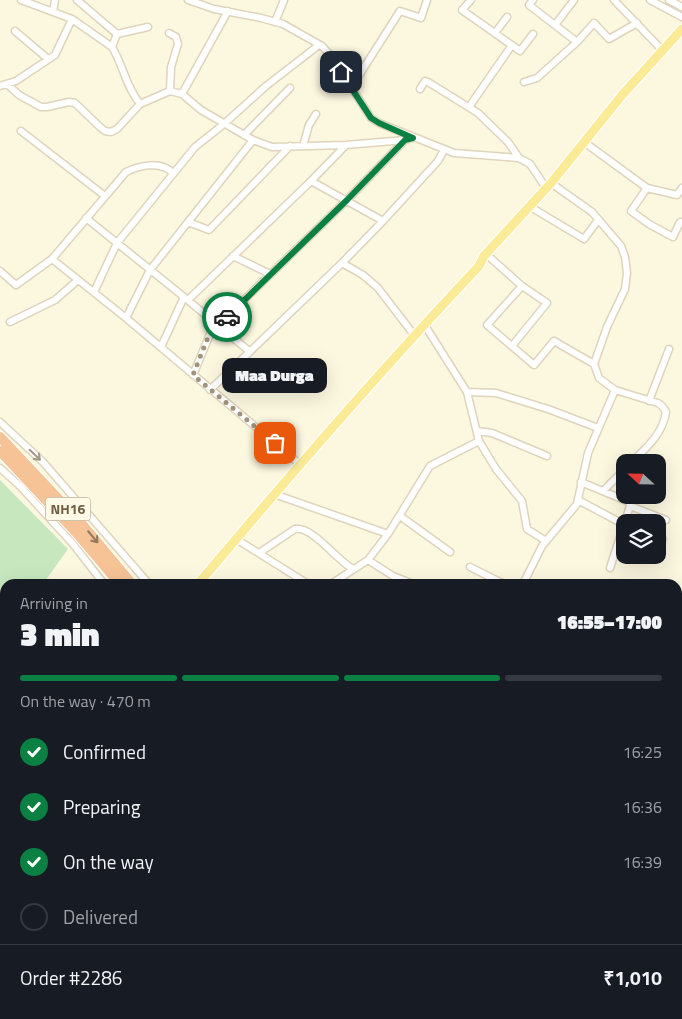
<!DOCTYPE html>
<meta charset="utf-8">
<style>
:root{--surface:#171b24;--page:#242831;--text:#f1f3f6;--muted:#9ea1a6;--line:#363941;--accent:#0b8043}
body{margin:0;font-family:"Titillium Web",sans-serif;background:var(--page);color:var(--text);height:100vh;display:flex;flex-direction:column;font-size:19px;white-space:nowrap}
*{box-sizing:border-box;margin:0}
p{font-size:16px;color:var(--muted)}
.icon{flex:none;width:28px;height:28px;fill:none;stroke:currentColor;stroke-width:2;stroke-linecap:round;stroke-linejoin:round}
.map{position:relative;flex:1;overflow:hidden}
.details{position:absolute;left:0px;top:579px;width:682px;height:441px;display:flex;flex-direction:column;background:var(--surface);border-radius:15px 15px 0 0;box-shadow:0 5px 20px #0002}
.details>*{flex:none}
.needle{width:32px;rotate:292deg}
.controls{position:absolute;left:616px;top:454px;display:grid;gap:10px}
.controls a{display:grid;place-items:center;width:50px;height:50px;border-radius:10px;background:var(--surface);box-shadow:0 5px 20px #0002;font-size:25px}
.pin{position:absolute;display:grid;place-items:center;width:42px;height:42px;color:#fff;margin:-21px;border-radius:10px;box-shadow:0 2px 8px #0006}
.courier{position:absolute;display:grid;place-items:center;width:50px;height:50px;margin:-25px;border:4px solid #0b8043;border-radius:50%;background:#fff;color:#222;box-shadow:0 1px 6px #0007}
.bubble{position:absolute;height:35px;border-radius:10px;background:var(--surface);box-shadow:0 5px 20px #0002;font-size:16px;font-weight:800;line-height:35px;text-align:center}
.head em{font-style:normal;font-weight:800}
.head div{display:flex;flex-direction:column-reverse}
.head{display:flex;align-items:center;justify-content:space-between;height:85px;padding:0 20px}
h1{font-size:32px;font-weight:800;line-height:38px}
.bar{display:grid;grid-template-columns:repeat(4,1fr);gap:8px 5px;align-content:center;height:60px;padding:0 20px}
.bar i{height:6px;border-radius:4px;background:var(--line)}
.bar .selected{background:var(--accent)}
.bar p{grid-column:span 4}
.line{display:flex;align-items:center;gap:12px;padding:0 20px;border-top:1px solid var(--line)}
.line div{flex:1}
ol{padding:0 20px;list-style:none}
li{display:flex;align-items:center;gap:15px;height:55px}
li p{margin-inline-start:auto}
li .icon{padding:5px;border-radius:50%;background:var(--accent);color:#fff;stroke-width:4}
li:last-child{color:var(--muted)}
li i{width:28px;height:28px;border:2px solid var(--line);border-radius:50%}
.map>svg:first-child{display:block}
.green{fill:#c7e8be}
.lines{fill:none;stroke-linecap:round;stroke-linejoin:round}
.stream{stroke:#9bc0d6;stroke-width:1}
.minor-casing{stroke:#dfd4bc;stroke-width:9}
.major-casing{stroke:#fff;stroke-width:11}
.highway-casing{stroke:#fff;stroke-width:12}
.minor{stroke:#fff;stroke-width:6}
.major{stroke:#fbeb97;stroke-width:9}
.highway{stroke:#f6c396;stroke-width:10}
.oneway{stroke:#a39787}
.oneway2{stroke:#92785b}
.done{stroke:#a2947c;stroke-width:5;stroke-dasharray:0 9}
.route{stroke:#0b8043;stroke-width:6}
.labels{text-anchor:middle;stroke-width:5;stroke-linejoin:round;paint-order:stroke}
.shield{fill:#fffae5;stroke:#9c8e76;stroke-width:1}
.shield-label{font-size:14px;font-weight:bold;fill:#715f47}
</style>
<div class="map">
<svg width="682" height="1019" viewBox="0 0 682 1019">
<rect width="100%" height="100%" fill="#fcf7df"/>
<path class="green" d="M0 480 68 549 43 584H5V685L0 688Z
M0 871 5 875V1015H123L129 1019H0Z
M237 1015H319L323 1019H242Z"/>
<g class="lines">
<path class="stream" d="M667 1019 668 1015"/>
<defs>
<path id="minor" d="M21 0 72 19
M77 0 117 34
M188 0 214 9 261 18 283 24 322 46 332 57 371 118 379 123 454 153 519 158 530 164 546 188
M471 0 462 10 520 51 533 34
M533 0 529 5 577 42 594 23 609 39 637 23
M614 0 663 51
M650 0 682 17
M669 0 682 7
M53 12 55 0
M275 22 284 0
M555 25 574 0
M15 31 48 59
M169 33 176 37 178 44 171 67 170 91
M495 33 507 17
M112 47C124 67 125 85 140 104
M524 82 537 78 577 42
M7 84 19 95 41 107H47L69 102 75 103 100 127 105 131 111 132 117 129 140 104 170 91 182 94 201 110 253 140 272 147 346 145 405 140 413 138
M0 86 16 81 55 55 72 19 112 47 117 34 148 27
M351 88 400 11 421 18 427 0
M420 89 425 81 428 82 478 113 508 142 519 158
M182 94 228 11
M469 107 512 45
M21 131 105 196
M244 135 290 88
M584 142 647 188
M303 146 309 125 316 114
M311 181 383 221
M682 188 677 195 647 188 631 211 649 224 673 237 680 222H682
M529 206 584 239 598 220
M86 218 184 297 249 351
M188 222 209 230 290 146
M486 254 522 286 487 325 534 365 554 341 594 364
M233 256 270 274
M52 259 126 318 295 460
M342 263 363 275 378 288 411 331
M0 271 16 285 52 259 126 172C140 165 161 161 173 173
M94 292 117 243 195 147 224 124 266 86 319 45
M188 300 311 181 346 145
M126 318 150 270 253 140
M10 322 55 300 78 280
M424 324 467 392 496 393 548 409 598 428
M218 325 347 200 405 140
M512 346 547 303 522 286
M161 347 184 297
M193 375 215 322
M210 390 342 263 383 221 438 161 444 150
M615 390 658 403 662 406 666 412C663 434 646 448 632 462
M467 392 479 441 496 469 522 501 527 529 546 541
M649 401 669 349
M0 422 43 462 149 584
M477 431 492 433 547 456
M0 468 20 486 73 544 104 584
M581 482 629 502 630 506 610 568
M603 491 625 469
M274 494 388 534
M578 500 625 525
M630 506 666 520
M400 516 450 552
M658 537 663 539
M236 539 308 584
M259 553 295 529C313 526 337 561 353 569
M368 560 393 576 413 584
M470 567 504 584
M331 584 368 560 388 534 430 466 479 441
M523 584 542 546 577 504 588 453 615 390 599 378 594 364 607 327 625 289 627 273 625 257 621 246 592 212 551 183
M678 598 682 599
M678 661 682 624
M678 667 682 668
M678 697 682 698
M678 728 682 730
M0 745 5 750
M678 762 682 763
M0 783 5 788
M0 810 5 815
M0 863 5 867
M183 1015 188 1019
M196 1015 201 1019
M243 1015 247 1019
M313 1015 317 1019
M342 1015 346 1019
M472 1015 475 1019
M513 1015 517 1019
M222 1019 226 1015
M402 1019 406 1015"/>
<path id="major" d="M198 584C289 476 382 369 479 266L484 256 551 183 623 94 682 29
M0 730 5 727"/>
<path id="highway" d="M0 437 80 522 132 584
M0 451 75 531 120 584
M490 1015 493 1019
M501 1015 505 1019"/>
</defs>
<use href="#minor" class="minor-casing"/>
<use href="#major" class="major-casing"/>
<use href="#highway" class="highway-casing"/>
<use href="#minor" class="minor"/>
<use href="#major" class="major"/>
<use href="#highway" class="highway"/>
</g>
<defs><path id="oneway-shaft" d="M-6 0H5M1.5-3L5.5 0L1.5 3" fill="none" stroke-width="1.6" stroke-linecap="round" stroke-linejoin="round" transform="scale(1.25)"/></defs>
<use class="oneway" href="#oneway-shaft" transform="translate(35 455) rotate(44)"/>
<use class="oneway2" href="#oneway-shaft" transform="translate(93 537) rotate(50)"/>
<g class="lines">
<path class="done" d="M227 317 218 325 214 322 193 375 275 443"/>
<path class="route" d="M227 317 347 200 405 140 413 138 379 123 371 118 341 72"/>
</g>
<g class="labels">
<rect class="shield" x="45.5" y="497.5" width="45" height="23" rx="4"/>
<g class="shield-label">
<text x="68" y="514">NH16</text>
</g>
</g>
</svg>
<div class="controls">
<a><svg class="needle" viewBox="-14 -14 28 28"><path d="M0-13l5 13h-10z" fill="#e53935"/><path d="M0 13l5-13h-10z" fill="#9ea1a6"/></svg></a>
<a><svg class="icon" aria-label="layers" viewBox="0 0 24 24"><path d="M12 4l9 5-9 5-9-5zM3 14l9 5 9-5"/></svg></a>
</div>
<div class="pin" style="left:275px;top:443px;background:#ea580c"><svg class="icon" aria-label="bag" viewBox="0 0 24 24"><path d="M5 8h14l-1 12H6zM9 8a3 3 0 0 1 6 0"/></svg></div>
<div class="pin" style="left:341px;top:72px;background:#1f2937"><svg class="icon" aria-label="home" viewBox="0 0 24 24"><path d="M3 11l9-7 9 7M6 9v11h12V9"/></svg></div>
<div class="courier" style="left:227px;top:317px"><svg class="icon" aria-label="car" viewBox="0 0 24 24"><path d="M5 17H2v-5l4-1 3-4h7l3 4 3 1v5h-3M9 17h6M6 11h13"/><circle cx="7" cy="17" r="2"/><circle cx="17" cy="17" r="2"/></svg></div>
<div class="bubble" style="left:222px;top:358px;width:105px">Maa Durga</div>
<section class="details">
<div class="head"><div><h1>3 min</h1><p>Arriving in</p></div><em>16:55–17:00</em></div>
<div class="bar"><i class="selected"></i><i class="selected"></i><i class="selected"></i><i></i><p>On the way · 470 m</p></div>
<ol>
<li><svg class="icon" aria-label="check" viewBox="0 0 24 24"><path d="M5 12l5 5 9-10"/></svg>Confirmed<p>16:25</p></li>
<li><svg class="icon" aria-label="check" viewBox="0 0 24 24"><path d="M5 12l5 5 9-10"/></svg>Preparing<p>16:36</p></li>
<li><svg class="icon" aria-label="check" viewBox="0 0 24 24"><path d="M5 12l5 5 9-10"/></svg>On the way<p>16:39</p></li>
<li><i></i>Delivered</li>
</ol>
<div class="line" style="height:65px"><div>Order #2286</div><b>₹1,010</b></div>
</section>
</div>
